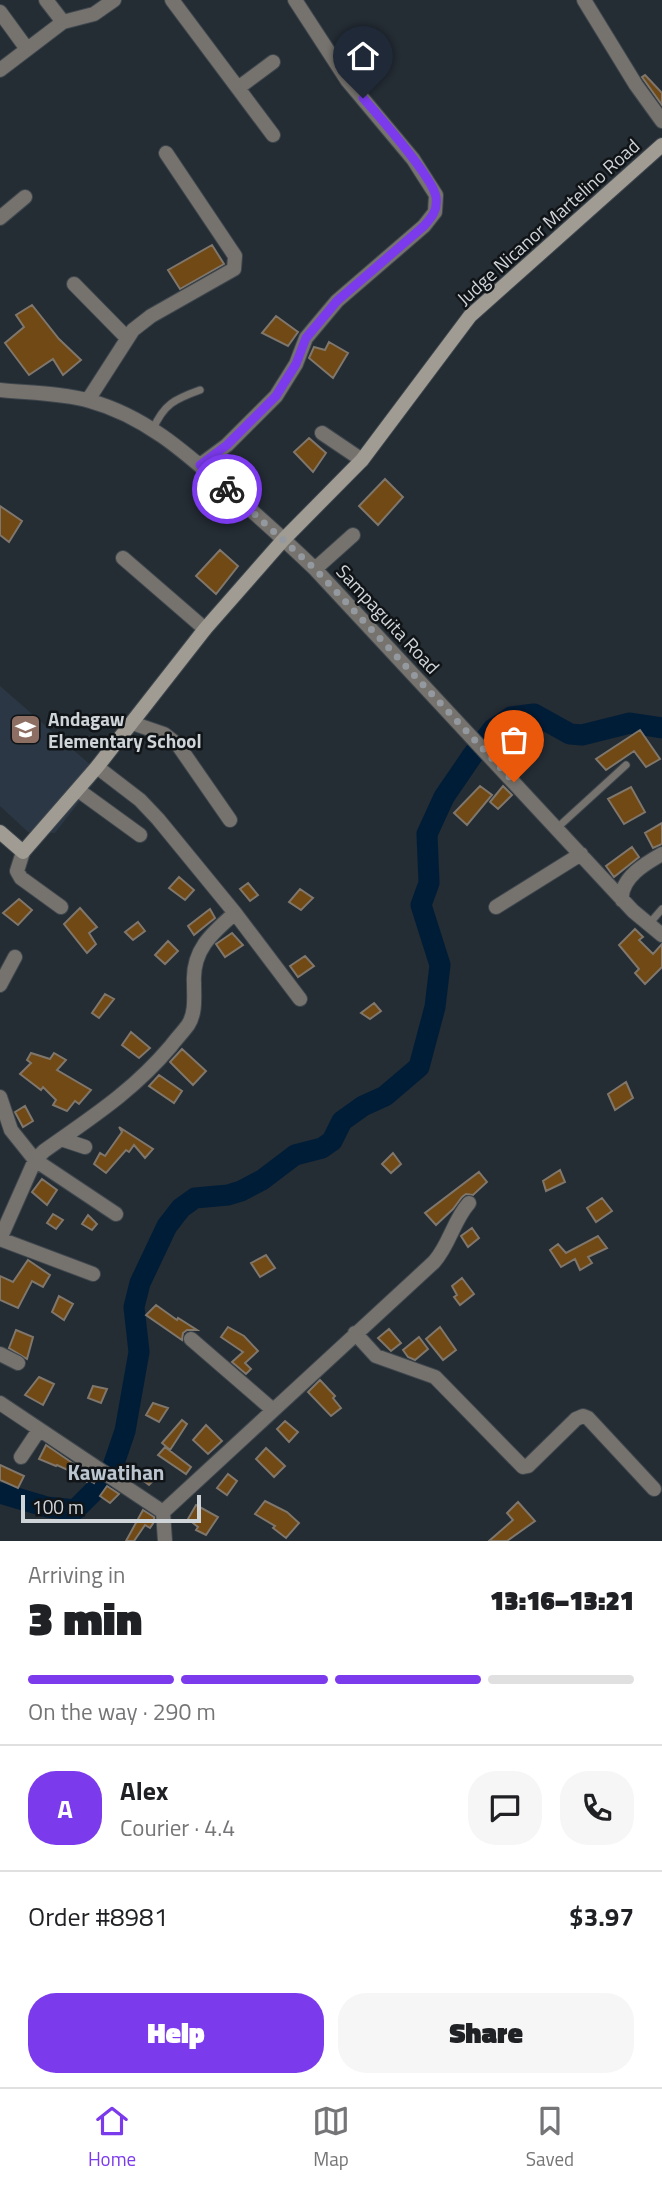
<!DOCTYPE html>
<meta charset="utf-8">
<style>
:root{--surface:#fff;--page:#f6f6f6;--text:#202124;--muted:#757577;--line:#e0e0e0;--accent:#7c3aed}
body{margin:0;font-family:"Titillium Web",sans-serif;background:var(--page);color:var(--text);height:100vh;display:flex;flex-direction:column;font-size:26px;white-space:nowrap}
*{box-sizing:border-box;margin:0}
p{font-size:23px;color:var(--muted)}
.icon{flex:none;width:38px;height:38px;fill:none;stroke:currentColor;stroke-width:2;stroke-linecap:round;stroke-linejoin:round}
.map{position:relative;height:1541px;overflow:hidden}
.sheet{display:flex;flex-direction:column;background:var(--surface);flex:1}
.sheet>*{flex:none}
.scale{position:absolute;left:21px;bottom:18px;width:180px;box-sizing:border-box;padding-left:7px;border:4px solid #cfd4d9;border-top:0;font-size:19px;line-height:24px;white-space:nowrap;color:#cfd4d9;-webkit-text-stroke:5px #101417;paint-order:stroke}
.pin{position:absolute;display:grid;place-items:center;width:60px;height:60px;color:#fff;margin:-72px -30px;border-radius:50% 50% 50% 0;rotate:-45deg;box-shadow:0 0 7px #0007}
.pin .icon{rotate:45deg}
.courier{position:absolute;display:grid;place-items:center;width:70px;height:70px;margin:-35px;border:5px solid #7c3aed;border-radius:50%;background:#fff;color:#222;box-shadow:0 2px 9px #0007}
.head em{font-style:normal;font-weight:800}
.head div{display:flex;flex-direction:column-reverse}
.head{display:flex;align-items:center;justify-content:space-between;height:119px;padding:0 28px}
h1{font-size:46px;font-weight:800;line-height:52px}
.bar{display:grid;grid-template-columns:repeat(4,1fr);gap:10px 7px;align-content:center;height:84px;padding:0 28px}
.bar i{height:9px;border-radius:5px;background:var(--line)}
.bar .selected{background:var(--accent)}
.bar p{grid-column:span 4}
.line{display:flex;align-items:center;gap:18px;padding:0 28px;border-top:2px solid var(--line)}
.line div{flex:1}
.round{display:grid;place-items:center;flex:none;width:74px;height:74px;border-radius:28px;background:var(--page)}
.primary-button{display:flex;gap:14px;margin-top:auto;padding:14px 28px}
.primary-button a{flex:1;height:80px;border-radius:28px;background:var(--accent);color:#fff;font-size:28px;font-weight:800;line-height:80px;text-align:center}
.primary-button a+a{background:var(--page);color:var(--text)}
.menu{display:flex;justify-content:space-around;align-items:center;height:98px;border-top:2px solid var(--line);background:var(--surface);font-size:19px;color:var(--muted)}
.menu a{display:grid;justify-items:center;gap:4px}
.menu .selected{color:var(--accent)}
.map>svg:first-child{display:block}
.built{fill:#2b3744}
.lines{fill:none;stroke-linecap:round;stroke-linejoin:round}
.river{stroke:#001d38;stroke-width:21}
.building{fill:#704914;stroke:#7f766c;stroke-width:2}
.lane-casing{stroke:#3f474e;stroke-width:9}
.street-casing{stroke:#3f474e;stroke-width:16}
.secondary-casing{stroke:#3f474e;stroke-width:16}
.lane{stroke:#76736e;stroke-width:7}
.street{stroke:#76736e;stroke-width:14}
.secondary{stroke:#a09c94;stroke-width:14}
.done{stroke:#93999f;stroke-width:7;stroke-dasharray:0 12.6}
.route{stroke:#7c3aed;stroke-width:9}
.labels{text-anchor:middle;stroke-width:5;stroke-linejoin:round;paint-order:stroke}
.street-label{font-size:19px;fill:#cfd4d9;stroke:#101417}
.poi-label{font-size:19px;font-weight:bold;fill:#cfd4d9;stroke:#101417;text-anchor:start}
.neighbourhood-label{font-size:21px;font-weight:bold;fill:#bbc5cf;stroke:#101417}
</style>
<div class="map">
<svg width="662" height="1541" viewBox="0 0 662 1541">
<rect width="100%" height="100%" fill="#242c34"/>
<path class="built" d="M0 686 101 774 55 833 28 832 0 806Z"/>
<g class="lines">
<path class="river" d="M112 1469 125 1431 139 1352 134 1307 140 1283 167 1226 181 1208 195 1198 228 1195 241 1191 262 1180 295 1155 322 1148 332 1141 342 1121 363 1106 385 1096 419 1067 435 1007 440 965 421 905 429 883 427 834 444 797 472 756 493 729 511 717 534 714 570 734 582 735 630 723 662 728
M0 1493 47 1507 75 1510 106 1479"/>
</g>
<path class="building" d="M645 75 662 93V105L642 77Z
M212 245 224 264 180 289 168 270Z
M32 305 59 339 81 360 63 375 53 359 29 375 5 343 24 327 16 315Z
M276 316 298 332 288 346 262 333Z
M329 342 348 353 333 378 309 358 314 347 325 350Z
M309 438 326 453 313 472 294 452Z
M385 479 403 497 378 525 359 506Z
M0 506 22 521 9 542 0 535Z
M220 550 238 566 216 594 196 576Z
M640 730 660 759 646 767 634 751 606 770 596 759Z
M480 786 492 795 467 825 454 813Z
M503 786 512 795 498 809 490 802Z
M631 787 645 812 624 824 608 799Z
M662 823V844L653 848 645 833Z
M632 847 639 857 614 877 606 866Z
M179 877 194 890 185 900 169 888Z
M248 883 258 895 250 901 240 889Z
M300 889 313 898 301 910 289 902Z
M19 899 32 910 18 925 3 913Z
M80 908 97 927 89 933 96 944 87 953 64 924Z
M210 909 215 918 194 935 188 926Z
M138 922 145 931 133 940 125 932Z
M635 929 643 937 639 940 653 954 662 944V967L645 984 635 973 639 969 619 945Z
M232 933 243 945 225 957 216 944Z
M168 941 178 951 165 964 155 955Z
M305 956 314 966 298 977 290 966Z
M105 994 114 999 99 1018 92 1013Z
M374 1003 381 1011 370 1019 361 1013Z
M131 1032 150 1048 139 1058 122 1045Z
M182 1049 206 1071 193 1085 170 1062Z
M31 1053 50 1059 54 1053 66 1060 57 1070 91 1090 79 1104 75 1101 67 1111 53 1105 56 1100 43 1087 41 1090 20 1074 31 1063 27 1060Z
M159 1075 182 1091 174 1103 149 1086Z
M626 1082 633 1098 615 1110 608 1094Z
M25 1106 33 1121 23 1127 15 1112Z
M119 1127 153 1149 145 1158 134 1145 129 1152 126 1150 106 1173 94 1164 100 1153 105 1156 122 1132Z
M393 1153 401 1164 391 1173 382 1164Z
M560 1170 565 1182 546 1191 543 1181Z
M479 1172 487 1182 473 1195 466 1194 462 1197 453 1209 436 1225 425 1213Z
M42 1179 57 1190 47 1205 32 1192Z
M602 1198 612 1211 596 1222 587 1208Z
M53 1214 63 1220 56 1229 47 1223Z
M88 1215 97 1224 92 1230 82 1224Z
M472 1228 479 1238 468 1247 461 1236Z
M598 1236 607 1248 588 1257 592 1263 580 1270 575 1259 561 1267 550 1250 558 1244 566 1253Z
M266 1255 275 1268 260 1277 251 1263Z
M28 1260 50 1275 43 1287 32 1281 18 1308 0 1300V1276L13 1282Z
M462 1278 474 1294 460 1305 454 1297 457 1295 452 1286Z
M59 1296 73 1304 64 1320 52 1312Z
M156 1305 177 1320 178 1318 197 1330H187L183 1333 182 1340 146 1315Z
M228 1327 244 1336 258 1351 245 1363 251 1369 246 1374 232 1362 243 1352 221 1337Z
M440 1327 456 1350 443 1360 426 1339Z
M389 1329 401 1343 391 1351 378 1338Z
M16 1330 33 1337 27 1359 9 1348Z
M419 1337 428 1349 415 1360 408 1357 403 1350Z
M39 1377 54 1384 43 1405 25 1395Z
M320 1380 335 1396 333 1398 341 1408 331 1416 308 1392Z
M93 1386 107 1389 101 1403 88 1398Z
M153 1403 168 1408 159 1422 146 1415Z
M182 1420 187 1424 170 1450 162 1443Z
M285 1421 298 1432 289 1442 277 1429Z
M206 1425 222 1441 208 1454 193 1440Z
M46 1445 96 1479 94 1483 89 1480 87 1482 79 1475 57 1465 56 1466 39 1459Z
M165 1447 191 1467 186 1474 158 1455Z
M266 1448 285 1466 274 1477 256 1459Z
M0 1465 24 1476 18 1488 0 1480Z
M148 1469 158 1476 149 1485 140 1478Z
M228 1474 237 1481 227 1495 217 1488Z
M107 1486 119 1494 110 1503 100 1496Z
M265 1501 287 1512 299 1523 286 1538 273 1528 275 1526 255 1514Z
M518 1502 535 1521 507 1541H489L513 1520 507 1513Z
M196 1505 218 1517 206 1535 196 1530 198 1527 188 1519Z
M143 1510 154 1517V1522L150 1528 145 1525 134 1541H126Z"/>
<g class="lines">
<defs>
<path id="lane" d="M153 429C164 404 175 399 200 390
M557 828 626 765
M649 924 662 909"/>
<path id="street" d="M46 0 63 22
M172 0 273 135
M584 0 636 85 662 121
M0 12 27 49
M0 70 63 22 94 14 114 0
M238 88 273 62
M0 218 25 197
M74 284 127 338
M0 390C29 393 62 393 90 401 145 416 186 453 228 490 258 516 287 542 315 569L633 911 662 935
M88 400 133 330 151 316 234 269 235 256 166 153
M322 433 362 460
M200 465 227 445 276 396 296 364 306 338 337 301 424 226 435 212 436 195 413 159 347 80 295 0
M123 558 205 629
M315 569 353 535
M132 723 164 734 178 745 230 820
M97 767 140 800 158 819 235 913 300 999
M78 790 140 835
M23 852 17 871 21 878 61 907
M622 900C620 878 646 863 662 854
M496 907 581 854
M0 985 15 957
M0 1097 11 1130 35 1160 116 1214
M61 1139 85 1147
M93 1274 0 1239 35 1160 44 1151C92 1117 132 1092 171 1046 176 1039 183 1032 188 1025 196 1013 194 997 194 983 192 950 212 933 235 913
M355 1333 376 1356 435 1377 523 1467 528 1466 576 1419 583 1416 588 1418 654 1489
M191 1339 273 1410
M0 1354 18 1363
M0 1403 163 1512 434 1262C450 1244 453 1221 469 1203
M21 1457 39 1430
M163 1512 165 1541"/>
<path id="secondary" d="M0 832 23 852 97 767 205 629 284 539 362 460 470 316 662 145"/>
</defs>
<use href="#lane" class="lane-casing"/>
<use href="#street" class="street-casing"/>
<use href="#secondary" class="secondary-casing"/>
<use href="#lane" class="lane"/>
<use href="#street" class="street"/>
<use href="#secondary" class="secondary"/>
</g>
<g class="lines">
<path class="done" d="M227 489 315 569 514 782"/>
<path class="route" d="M227 489 200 465 227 445 276 396 296 364 306 338 337 301 424 226C432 217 438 210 436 197 433 178 378 115 363 98"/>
</g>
<defs>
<symbol id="school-square" viewBox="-11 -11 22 22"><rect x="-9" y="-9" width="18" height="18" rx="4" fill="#8d6e63" stroke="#101417"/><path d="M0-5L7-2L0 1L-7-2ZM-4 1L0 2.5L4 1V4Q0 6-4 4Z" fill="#fff"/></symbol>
</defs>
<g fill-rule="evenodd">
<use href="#school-square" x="8" y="712" width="35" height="35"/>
</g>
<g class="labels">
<g class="street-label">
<text transform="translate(548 222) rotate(-42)" y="7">Judge Nicanor Martelino Road</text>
<text transform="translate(388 619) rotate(47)" y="7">Sampaguita Road</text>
</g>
<g class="poi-label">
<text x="48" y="726">Andagaw<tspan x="48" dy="22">Elementary School</tspan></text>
</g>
<g class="neighbourhood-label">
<text x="116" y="1480">Kawatihan</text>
</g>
</g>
</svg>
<div class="scale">100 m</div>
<div class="pin" style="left:514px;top:782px;background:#ea580c"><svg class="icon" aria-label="bag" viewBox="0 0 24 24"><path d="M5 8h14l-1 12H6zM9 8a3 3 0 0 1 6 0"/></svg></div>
<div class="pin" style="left:363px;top:98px;background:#1f2937"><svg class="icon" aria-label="home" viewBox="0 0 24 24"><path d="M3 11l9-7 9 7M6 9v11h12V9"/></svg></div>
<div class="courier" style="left:227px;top:489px"><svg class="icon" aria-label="bike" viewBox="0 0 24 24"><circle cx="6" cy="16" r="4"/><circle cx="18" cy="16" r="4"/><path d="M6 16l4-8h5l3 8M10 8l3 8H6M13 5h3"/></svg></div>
</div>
<section class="sheet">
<div class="head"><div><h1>3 min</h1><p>Arriving in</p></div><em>13:16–13:21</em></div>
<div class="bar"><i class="selected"></i><i class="selected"></i><i class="selected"></i><i></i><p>On the way · 290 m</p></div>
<div class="line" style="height:126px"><b class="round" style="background:var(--accent);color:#fff">A</b><div><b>Alex</b><p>Courier · 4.4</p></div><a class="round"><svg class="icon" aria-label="chat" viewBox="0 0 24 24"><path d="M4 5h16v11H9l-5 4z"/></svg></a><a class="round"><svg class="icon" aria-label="phone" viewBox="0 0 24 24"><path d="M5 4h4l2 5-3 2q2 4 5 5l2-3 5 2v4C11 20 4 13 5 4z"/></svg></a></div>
<div class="line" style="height:91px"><div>Order #8981</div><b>$3.97</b></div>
<div class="primary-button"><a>Help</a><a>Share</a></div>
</section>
<nav class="menu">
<a class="selected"><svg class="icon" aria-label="home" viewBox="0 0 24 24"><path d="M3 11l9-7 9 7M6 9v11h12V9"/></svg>Home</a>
<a><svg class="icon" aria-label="map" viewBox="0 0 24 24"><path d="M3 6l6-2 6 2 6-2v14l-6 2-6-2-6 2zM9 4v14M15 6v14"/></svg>Map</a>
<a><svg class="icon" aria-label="saved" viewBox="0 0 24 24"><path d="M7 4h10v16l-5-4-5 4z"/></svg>Saved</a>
</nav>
